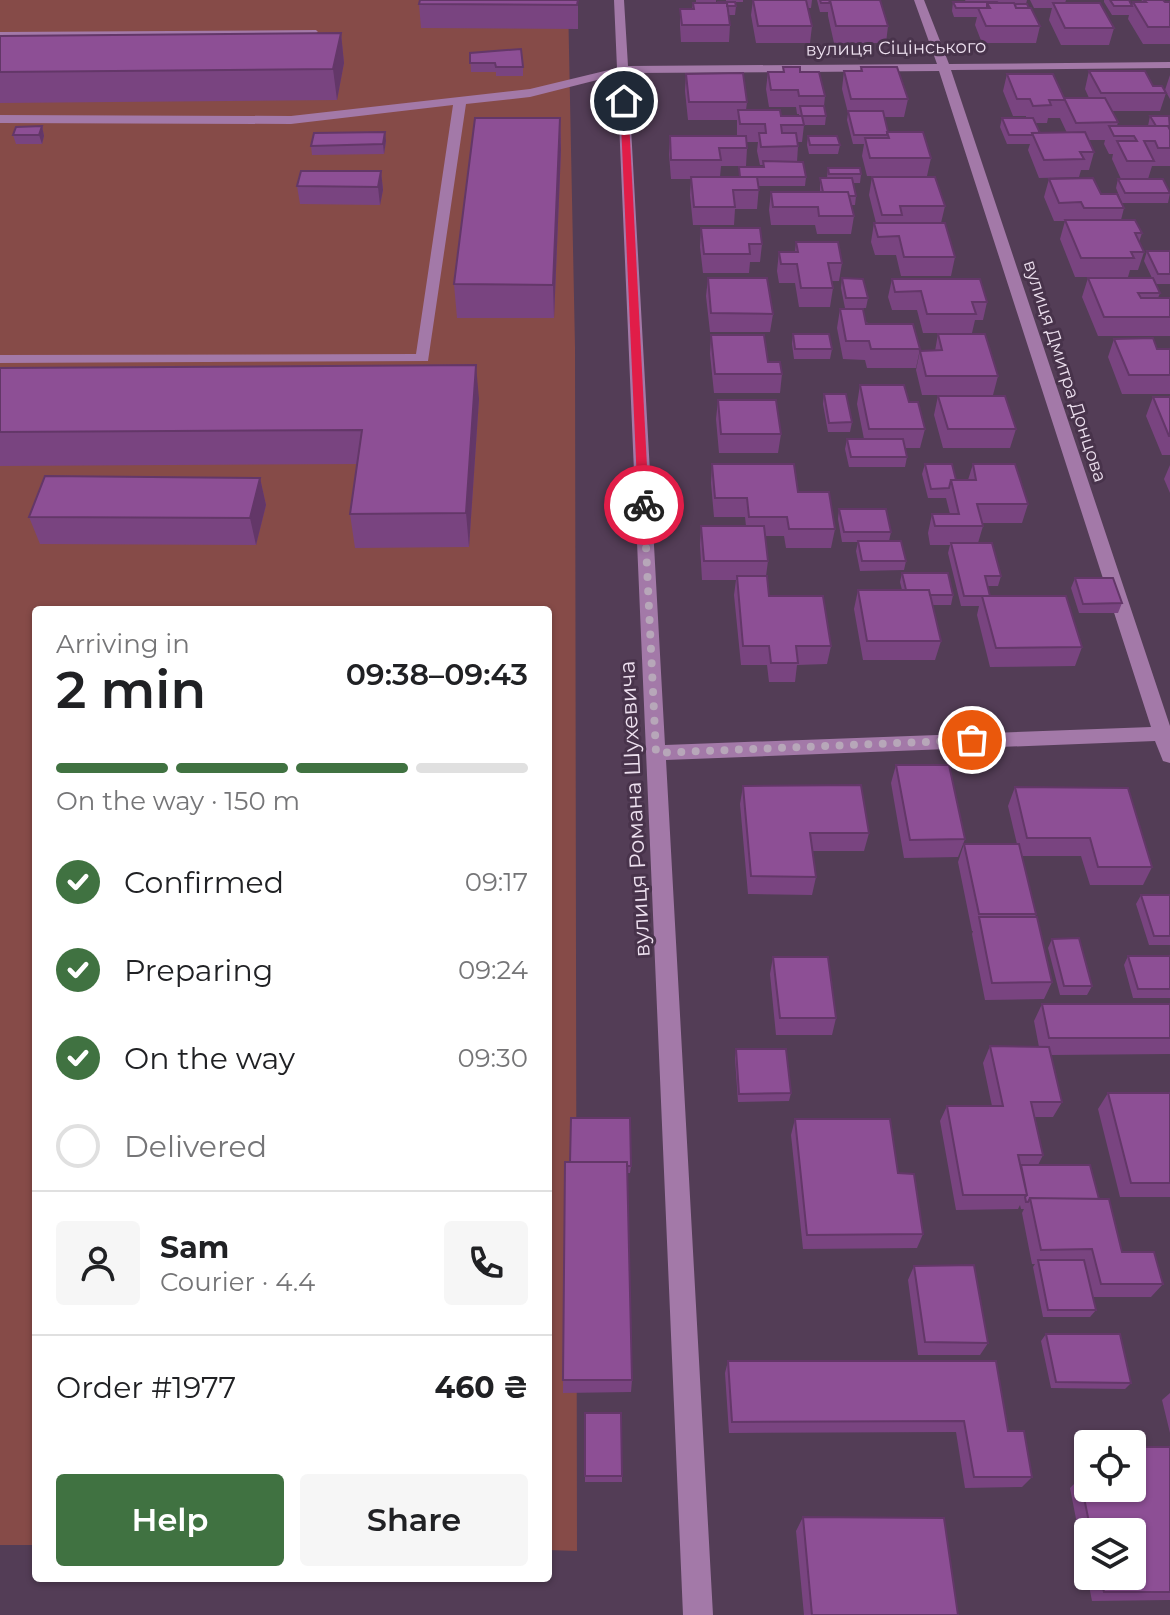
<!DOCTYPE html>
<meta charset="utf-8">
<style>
:root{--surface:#fff;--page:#f6f6f6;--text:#202124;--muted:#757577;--line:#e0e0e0;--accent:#407241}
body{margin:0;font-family:Montserrat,sans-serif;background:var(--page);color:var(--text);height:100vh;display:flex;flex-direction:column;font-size:30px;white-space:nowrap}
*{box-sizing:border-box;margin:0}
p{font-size:26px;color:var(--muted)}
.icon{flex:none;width:44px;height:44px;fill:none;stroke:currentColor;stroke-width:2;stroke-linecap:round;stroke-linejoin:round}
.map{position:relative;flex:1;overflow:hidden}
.panel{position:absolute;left:32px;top:606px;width:520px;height:976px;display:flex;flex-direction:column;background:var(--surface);border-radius:8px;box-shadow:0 2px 6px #0004}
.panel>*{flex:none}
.controls{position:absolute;left:1074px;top:1430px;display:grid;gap:16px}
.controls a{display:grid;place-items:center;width:72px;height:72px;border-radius:8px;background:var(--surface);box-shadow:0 2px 6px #0004;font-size:40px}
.pin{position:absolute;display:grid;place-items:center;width:68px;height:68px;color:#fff;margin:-34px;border:4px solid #fff;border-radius:50%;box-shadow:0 2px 8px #0007}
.courier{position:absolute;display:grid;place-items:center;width:80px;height:80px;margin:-40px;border:6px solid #e11d48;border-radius:50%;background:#fff;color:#222;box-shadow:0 2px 10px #0007}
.headline em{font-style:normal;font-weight:600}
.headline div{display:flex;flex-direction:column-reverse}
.headline{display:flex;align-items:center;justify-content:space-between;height:136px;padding:0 24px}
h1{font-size:52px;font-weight:600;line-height:60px}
.bar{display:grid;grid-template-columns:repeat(4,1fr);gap:12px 8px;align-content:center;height:96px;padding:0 24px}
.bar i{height:10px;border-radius:6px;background:var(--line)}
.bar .active{background:var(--accent)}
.bar p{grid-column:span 4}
.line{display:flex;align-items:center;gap:20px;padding:0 24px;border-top:2px solid var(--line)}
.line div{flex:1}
.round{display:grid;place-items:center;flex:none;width:84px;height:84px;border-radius:8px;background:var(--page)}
ol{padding:0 24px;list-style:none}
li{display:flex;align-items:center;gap:24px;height:88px}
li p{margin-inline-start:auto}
li .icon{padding:8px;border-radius:50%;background:var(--accent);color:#fff;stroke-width:4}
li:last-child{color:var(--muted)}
li i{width:44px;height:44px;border:4px solid var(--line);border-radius:50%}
.cta{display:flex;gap:16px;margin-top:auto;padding:16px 24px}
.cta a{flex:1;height:92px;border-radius:8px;background:var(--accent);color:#fff;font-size:32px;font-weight:600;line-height:92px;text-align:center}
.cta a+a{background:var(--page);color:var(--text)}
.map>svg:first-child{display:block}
.green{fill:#864b48}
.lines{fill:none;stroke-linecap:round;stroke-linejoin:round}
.minor{fill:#a379a8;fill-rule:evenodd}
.wall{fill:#794480;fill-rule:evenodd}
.shaded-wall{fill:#633768}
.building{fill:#8d4f95;stroke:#633768;stroke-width:2}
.route{fill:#e11d48}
.done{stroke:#b7a7b9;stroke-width:8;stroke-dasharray:0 14.4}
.labels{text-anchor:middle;stroke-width:6;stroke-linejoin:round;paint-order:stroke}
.far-street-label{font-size:18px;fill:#ede0ef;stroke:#48334b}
.street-label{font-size:22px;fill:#ede0ef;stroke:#48334b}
</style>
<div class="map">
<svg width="1170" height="1615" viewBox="0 0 1170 1615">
<rect width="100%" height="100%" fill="#533d56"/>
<path class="green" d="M0 0H568L575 347 577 1551 548 1550V610H36V1545H0Z"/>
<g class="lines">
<path class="minor" d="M614 0H624L628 66 937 64 914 0H924L949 64 1170 62V68L951 70 1170 726V763L1163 761 1155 741 666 760 713 1615H683L617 75 530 97 466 104 428 361 0 363V355L416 354 453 105 291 124 0 123V115L291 116 530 89 617 68ZM939 71 1151 727 665 745 628 73Z
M316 30 318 32 312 35 0 38V32Z"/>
</g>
<path class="wall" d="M578 0V29L421 28 419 4Z
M696 0H716V3L736 6 735 15H729L730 25 729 42H681L680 26V9H692L693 3H696Z
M726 0H743V2H726Z
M753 0H812L811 8H808L812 26 810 43H756L751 15Z
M817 0H880L888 26 886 43H834L828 16V12H820Z
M965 0H1027L1026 4 1040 26 1036 43H982L975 25 977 17H954L952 11 953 2H966Z
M1030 0H1066L1065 3 1114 28 1109 45H1061L1049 20 1052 8H1034Z
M1104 0H1129L1132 6 1133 2H1141L1142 0H1163L1165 2H1170V44H1143L1128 19 1129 15H1112L1104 2Z
M341 33 344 63 337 100 0 103V36Z
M470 53 523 67V76H496V72H471Z
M783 67 800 72 825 96 824 106 826 116 825 125H804L802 142H798V146L797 162 806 177 805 186H759L757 209H735L734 225H693L690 195 691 179H671L669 154 670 136H737V120H688L685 91 686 74 747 102 746 110 781 116H799V114H797L796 107H769L766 89 768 72H783ZM746 142H758L757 151 760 165H763V167H739V177H720L721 166H746L747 148Z
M861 67 908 99 904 117H884L888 132 931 158 927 176H867L862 156 864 144H853L847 120 848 113 842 89 844 71H860Z
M1089 71 1153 86 1166 93 1160 111H1112L1118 122 1117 126H1148L1150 116 1170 117V166H1152L1148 179H1121L1112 159 1113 154H1109L1104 144 1105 140H1089L1094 152 1089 170H1081L1079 177 1039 178 1028 150 1030 144H1007L1000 127 1002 118H1026V116H1013L1003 91 1007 74 1064 98H1089L1085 89ZM1048 118H1060L1067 133H1040L1036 123H1047Z
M1170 75V99L1165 90Z
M560 118 561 150 554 318H457L454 284Z
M42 126 44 136 42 144H16L13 135Z
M808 136 840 145 838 154H809L807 145Z
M386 141 384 154 312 155 311 146Z
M828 168 861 174 860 183H853L856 196 855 205H851L854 216 851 234H817L815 225H771L769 210 771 192H820V178H827Z
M381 171 383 190 380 205 300 204 297 186Z
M872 177 945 206 941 223 955 257 951 276H901L896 255H875L871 242 874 223H876L869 195Z
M1049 179 1101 194 1124 208 1121 220 1142 233 1139 242 1144 252 1138 270H1130L1128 277H1075L1060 239 1065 221H1054L1044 197Z
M1118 179 1170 193 1168 203H1122L1116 188Z
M701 228 762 244 760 262H750L749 273H703L700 247Z
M796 242 842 263 839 281H832L833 288 830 307H799L795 283H779L777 271 779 252H795Z
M1147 251H1170V284H1156L1160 293 1158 298H1170V336H1098L1082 297 1088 278H1152L1144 261Z
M708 278 773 314 770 332H710L706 296Z
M842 278 868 298 866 308H845L841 288Z
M892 279 987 302 983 320H975L972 333H923L917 310H892L888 297Z
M840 309 920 349 916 368H867L865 360 843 359 837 328Z
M793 334 832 349 830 359H794L792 344Z
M938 334 998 376 993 395H922L916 370 920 351H935Z
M711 335 768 362 782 374 780 393H714L710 354Z
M1114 339 1157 349H1170V394H1122L1108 357Z
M0 368 479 399 469 547 355 548 350 514 357 464 0 466Z
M860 385 909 402 925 429 920 448H905L907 457 905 467H849L845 449 847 439H864L857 404Z
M824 394 852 422 850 432H828L823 404Z
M938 396 1016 429 1010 448H943L934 415Z
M1153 397H1170V455H1162L1146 416Z
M718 400 781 434 778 453H719L716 419Z
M712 464 798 492 835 529 831 548H786L784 536H765L768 561 766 576 769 596 831 646 827 664 797 665 795 682H769L767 665H741L734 595 736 580H702L700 545 701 526H746L745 517H714L711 483Z
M925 464 956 480H968L973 464 1028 504 1022 523H982L983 526 978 543 1001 576 998 586H987L990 596 1082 647 1075 666 990 667 977 615 979 606H961L948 553 950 545H930L928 533 932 514H950L946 498H928L922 474Z
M1170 465V493L1164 479Z
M260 478 266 505 256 545 40 544 29 517Z
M839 509 891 532 889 541 906 561 904 570 860 571 856 551 858 542H842L838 519Z
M902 573 953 595 951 605H932L941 641 935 660H863L854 609 858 590H902L900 582Z
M1075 578 1122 603 1118 613H1079L1071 588Z
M896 765 965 839 958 857 904 858 891 783Z
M743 786 869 833 864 851H812L816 877 812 895 748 894 740 804Z
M1015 787 1152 867 1143 885H1090L1081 856H1022L1036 914 1035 917 1052 982 1044 999 985 1000 972 934 973 931H972L958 862 964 844H1017L1008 806Z
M1141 895H1170V945H1149L1136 904Z
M1052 939 1092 986 1087 995H1060L1048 948Z
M1128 956H1170V998H1133L1124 965Z
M773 957 836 1018 832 1035H776L770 974Z
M1042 1004H1170V1054L1051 1055 1062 1102 1053 1117H1035L1043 1155 1038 1165 1099 1199 1122 1252 1163 1284 1151 1297H1093L1096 1310 1090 1317H1043L1033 1267 1035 1264H1032L1022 1213 1024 1209H1021L1020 1205 1018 1209 956 1210 940 1121 947 1106H992L983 1063 990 1046 1039 1047 1034 1021Z
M736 1049 791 1093 789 1101 738 1102 735 1058Z
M1108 1093H1170V1197H1120L1098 1109Z
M795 1119 898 1173 923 1234 917 1248 803 1249 791 1135Z
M565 1162 631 1166 630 1173H627L632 1380 631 1392 563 1393Z
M914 1266 988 1343 980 1355H918L908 1280Z
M1046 1334 1131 1383 1125 1389 1051 1388 1041 1341Z
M728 1361 1008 1431 1032 1477 1022 1487 965 1488 956 1432 729 1433 725 1373Z
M1170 1393V1433L1162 1400Z
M585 1413 622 1476V1482H585Z
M1170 1447V1600L1092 1601 1070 1488 1080 1478 1088 1488ZM1088 1532H1132V1576H1088Z
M803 1517 958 1615H804L796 1531Z"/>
<path class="shaded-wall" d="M341 33 344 63 337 100 333 69Z
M560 118 561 150 554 318 553 285Z
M42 126 44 136 42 144 39 135Z
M385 132 386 141 384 154 383 144Z
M381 171 383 190 380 205 378 187Z
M476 365 479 399 469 547 466 513Z
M260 478 266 505 256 545 250 518Z"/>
<path class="building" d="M420 0H578L577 5 419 4Z
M753 0H806L812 26H758Z
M820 0H830L829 3H821Z
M830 0H880L888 26H836Z
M1110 0H1129L1132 6H1114Z
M1144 0H1163L1165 2H1170V27H1148L1133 2H1146Z
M717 2H735L736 6H727V3Z
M953 2H997L998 3H987V8H956Z
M693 3H727L730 25H682L680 9H694Z
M987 3H1014L1016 8H1031L1040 26H986L978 8H990Z
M1053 3H1100L1114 28H1065Z
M1015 4H1027L1029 8H1016Z
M341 33 333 69 0 72V36Z
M521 49 523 67H496L495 63H470V53Z
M783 67H800V72H819L825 96H799L798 90H771L768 72H784Z
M861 67H897L908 99H851L844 71H862Z
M1089 71H1145L1153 86H1162L1166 93H1101Z
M743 73 747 102H689L686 74Z
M1007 74H1053L1064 98H1105L1118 122 1076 123 1065 100H1049L1051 105 1033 106 1030 99H1017Z
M800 106H824L826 116H802Z
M738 110H780L781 116H802L804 125H781L782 133H796L798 146 761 147 759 133H766L765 124H740Z
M848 111H883L888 132H887V135H854Z
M1150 116H1169L1170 130 1168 126H1156Z
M475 118H560L553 285 454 284Z
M1002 118H1033L1040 133H1032V135H1009Z
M42 126 39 135H13L16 127Z
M1109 126H1168L1170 129V148H1158L1155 141H1144L1154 161H1127L1117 141H1137L1134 136H1114Z
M385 132 383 144 311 146 314 133Z
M887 132H923L931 158H870L865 138H889Z
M1085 132 1094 152H1080L1084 159 1044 160 1032 133Z
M670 136H746L747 148H719L721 160H671Z
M808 136H837L840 145H810Z
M763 161 803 162 806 177H740L739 167H764Z
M828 168H860L861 174H829Z
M301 171H381L378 187 297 186Z
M691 177H757L759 190H733L735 207H694Z
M872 177H935L945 206H900L902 215H882Z
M820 178H852L856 196H849L848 192H823Z
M1093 178 1101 194H1117L1124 208H1084L1081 202 1059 203 1049 179Z
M1118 179H1163L1170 193H1125Z
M771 192H848L854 216H819L818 207H773Z
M1065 220H1135L1142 233H1135L1144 252H1131L1134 258H1081Z
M874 223H945L955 257H904L899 236 878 237Z
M701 228H760L762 244H749L750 254H704Z
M796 242H838L842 263H828L833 288H801L797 264H781L779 252H798Z
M1147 251H1170V274H1158Z
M708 278H767L773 314 711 313Z
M842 278 863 279 868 298H846Z
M1088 278H1153L1160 293H1138L1141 298H1170V317H1104Z
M892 279H980L987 302H972L976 314H927L921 291 895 292Z
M840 309H863L866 324H913L920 349H871L869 341H846Z
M793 334H829L832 349H795Z
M938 334H985L998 376H926L920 351 942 350Z
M711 335H764L768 362H780L782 374H715Z
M1153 338 1157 349H1170V375H1129L1114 339Z
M476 365 466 513 350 514 362 430 0 432V368Z
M860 385H904L909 402H918L925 429H869Z
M824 394H846L852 422 829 423Z
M938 396H1005L1016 429H948Z
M1153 397H1170V436H1169Z
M718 400H776L781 434H721Z
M847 439H903L907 457H851Z
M712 464H794L798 492H829L835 529H789L787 517H749L747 498H715Z
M925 464H952L956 480H951L949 488 931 489Z
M973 464H1015L1028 504H977L983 526H935L932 514H959L951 480H976Z
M45 476 260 478 250 518 29 517Z
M839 509H886L891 532H844Z
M701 526H764L768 561H704Z
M858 541H901L906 561H862Z
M951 543H992L1001 576H985L990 596H964Z
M902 573H948L953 595H930L929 590H906Z
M737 576H767L769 596H823L831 646H796L798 663H771L769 646H743Z
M1075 578H1113L1122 603 1083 604Z
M858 590H929L941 641H867Z
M982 596H1066L1082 647 996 648Z
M896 765H949L965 839 910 840Z
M861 785 869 833H810L816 877 751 876 743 786Z
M1015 787 1128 788 1152 867H1098L1090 838H1027Z
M964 844H1019L1036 914H979Z
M1141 895H1170V936H1154Z
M979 917H1037L1052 982 992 983Z
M1079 938 1092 986H1064L1052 939Z
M1128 956H1170V989H1138Z
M773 957H828L836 1018H780Z
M1042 1004H1170V1038H1049Z
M990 1046 1049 1047 1062 1102H1031L1043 1155H1018L1027 1195H963L947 1106H1003Z
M736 1049H786L791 1093 739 1094Z
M1108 1093H1170V1183H1131Z
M571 1118H630L631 1166H627V1162H570Z
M795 1119H890L898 1173 914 1174 923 1234 807 1235Z
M565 1162H627L632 1380H563Z
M1021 1165H1090L1099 1199 1030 1198 1028 1202H1026L1025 1197 1027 1195Z
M1030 1198 1109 1199 1122 1252H1154L1163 1284H1101L1092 1249 1041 1250Z
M1038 1260H1084L1096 1310H1048Z
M974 1265 988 1343 925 1342 914 1266Z
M1046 1334H1120L1131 1383 1056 1382Z
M728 1361H996L1008 1431H1024L1032 1477H974L964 1421 732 1422Z
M585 1413H621L622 1476H585Z
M1132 1447H1170V1592H1104L1100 1576H1132V1532H1091L1080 1478 1088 1477V1488H1132Z
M803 1517 944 1518 958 1615H812Z"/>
<path class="route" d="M624 98 628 101 649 505 644 508 638 505 620 101Z"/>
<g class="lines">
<path class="done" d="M644 505 656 753 972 740"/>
</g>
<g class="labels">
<g class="far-street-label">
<text transform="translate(896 48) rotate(-1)" y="6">вулиця Сіцінського</text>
<text transform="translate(1065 371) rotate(72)" y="6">вулиця Дмитра Донцова</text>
</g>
<g class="street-label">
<text transform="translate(634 809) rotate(-93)" y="8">вулиця Романа Шухевича</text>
</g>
</g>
</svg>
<div class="controls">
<a><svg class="icon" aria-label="locate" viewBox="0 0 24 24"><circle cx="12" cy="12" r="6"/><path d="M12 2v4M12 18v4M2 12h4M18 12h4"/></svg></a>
<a><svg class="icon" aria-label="layers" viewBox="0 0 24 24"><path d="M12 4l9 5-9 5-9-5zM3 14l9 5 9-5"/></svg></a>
</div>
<div class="pin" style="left:972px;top:740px;background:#ea580c"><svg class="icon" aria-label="bag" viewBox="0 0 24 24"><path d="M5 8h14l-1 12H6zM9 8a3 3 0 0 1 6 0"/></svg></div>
<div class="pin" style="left:624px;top:101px;background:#1f2937"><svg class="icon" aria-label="home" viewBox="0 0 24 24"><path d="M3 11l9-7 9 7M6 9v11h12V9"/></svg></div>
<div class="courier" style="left:644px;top:505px"><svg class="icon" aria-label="bike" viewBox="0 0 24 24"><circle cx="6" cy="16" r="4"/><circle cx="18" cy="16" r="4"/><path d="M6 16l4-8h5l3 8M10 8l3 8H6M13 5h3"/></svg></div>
<section class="panel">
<div class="headline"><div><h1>2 min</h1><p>Arriving in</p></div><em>09:38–09:43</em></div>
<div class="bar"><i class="active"></i><i class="active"></i><i class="active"></i><i></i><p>On the way · 150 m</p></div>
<ol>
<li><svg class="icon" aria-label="check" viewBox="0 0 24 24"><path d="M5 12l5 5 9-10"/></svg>Confirmed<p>09:17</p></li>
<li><svg class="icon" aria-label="check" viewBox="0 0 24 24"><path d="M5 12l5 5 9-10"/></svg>Preparing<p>09:24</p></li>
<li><svg class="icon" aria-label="check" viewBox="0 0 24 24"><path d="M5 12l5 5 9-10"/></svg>On the way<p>09:30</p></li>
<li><i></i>Delivered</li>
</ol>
<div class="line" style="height:144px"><a class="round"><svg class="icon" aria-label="person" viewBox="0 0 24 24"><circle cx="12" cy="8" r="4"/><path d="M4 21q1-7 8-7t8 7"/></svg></a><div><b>Sam</b><p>Courier · 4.4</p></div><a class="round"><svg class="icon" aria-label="phone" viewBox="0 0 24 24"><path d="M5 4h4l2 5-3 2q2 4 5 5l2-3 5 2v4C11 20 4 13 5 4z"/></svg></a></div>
<div class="line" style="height:104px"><div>Order #1977</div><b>460 ₴</b></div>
<div class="cta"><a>Help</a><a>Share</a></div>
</section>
</div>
